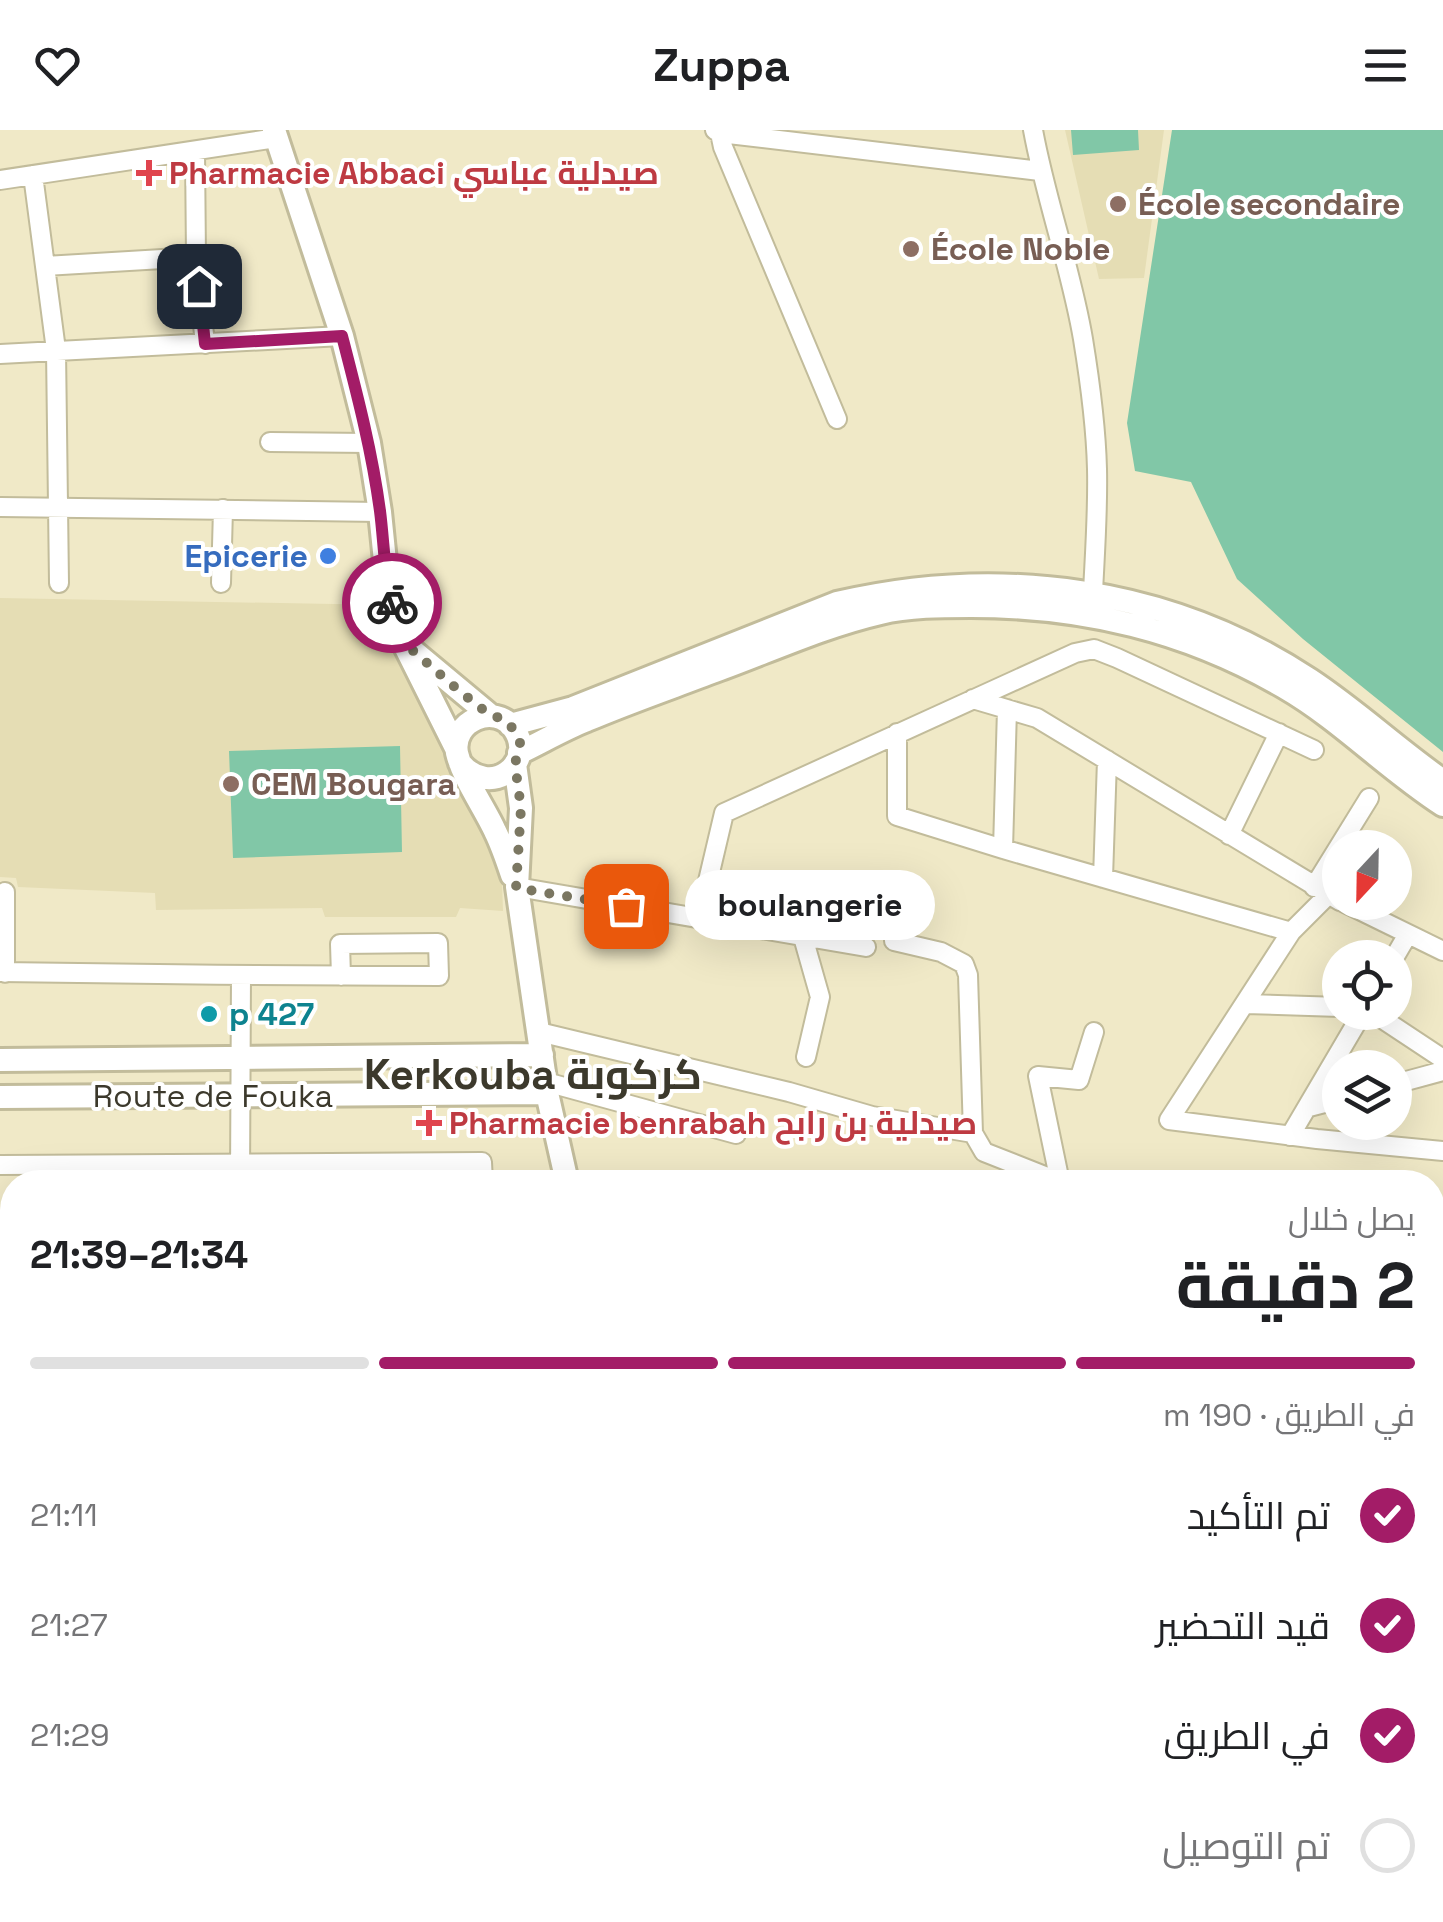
<!DOCTYPE html>
<html lang="ar">
<meta charset="utf-8">
<style>
:root{--surface:#fff;--page:#f6f6f6;--text:#202124;--muted:#757577;--line:#e0e0e0;--accent:#a31c67}
body{margin:0;font-family:"Space Grotesk",Cairo,sans-serif;background:var(--page);color:var(--text);direction:rtl;height:100vh;display:flex;flex-direction:column;font-size:38px;white-space:nowrap}
*{box-sizing:border-box;margin:0}
p{font-size:32px;color:var(--muted)}
.icon{flex:none;width:55px;height:55px;fill:none;stroke:currentColor;stroke-width:2;stroke-linecap:round;stroke-linejoin:round}
.map{position:relative;flex:1;overflow:hidden;direction:ltr}
.side{position:absolute;left:0px;top:1040px;width:1445px;height:752px;display:flex;flex-direction:column;background:var(--surface);border-radius:40px 40px 0 0;box-shadow:0 10px 40px #0002;direction:rtl}
.side>*{flex:none}
.needle{width:65px;rotate:202deg}
.buttons{position:absolute;left:1322px;top:700px;display:grid;gap:20px}
.buttons a{display:grid;place-items:center;width:90px;height:90px;border-radius:50%;background:var(--surface);box-shadow:0 10px 40px #0002;font-size:50px}
.pin{position:absolute;display:grid;place-items:center;width:85px;height:85px;color:#fff;margin:-42px;border-radius:20px;box-shadow:0 5px 15px #0006}
.courier{position:absolute;display:grid;place-items:center;width:100px;height:100px;margin:-50px;border:8px solid #a31c67;border-radius:50%;background:#fff;color:#222;box-shadow:0 2px 12px #0007}
.bubble{position:absolute;height:70px;border-radius:35px;background:var(--surface);box-shadow:0 10px 40px #0002;font-size:32px;font-weight:700;line-height:70px;text-align:center;direction:rtl}
.headline em{font-style:normal;font-weight:700}
.headline div{display:flex;flex-direction:column-reverse}
.headline{display:flex;align-items:center;justify-content:space-between;height:170px;padding:0 30px}
h1{font-size:65px;font-weight:700;line-height:75px}
.bar{display:grid;grid-template-columns:repeat(4,1fr);gap:15px 10px;align-content:center;height:120px;padding:0 30px}
.bar i{height:12px;border-radius:8px;background:var(--line)}
.bar .on{background:var(--accent)}
.bar p{grid-column:span 4}
ol{padding:0 30px;list-style:none}
li{display:flex;align-items:center;gap:30px;height:110px}
li p{margin-inline-start:auto}
li .icon{padding:10px;border-radius:50%;background:var(--accent);color:#fff;stroke-width:4}
li:last-child{color:var(--muted)}
li i{width:55px;height:55px;border:5px solid var(--line);border-radius:50%}
header{display:flex;justify-content:space-between;align-items:center;height:130px;padding:0 30px;background:var(--surface);font-size:45px;font-weight:700}
.map>svg:first-child{display:block}
.built{fill:#e5ddb4}
.pitch{fill:#81c7a7}
.lines{fill:none;stroke-linecap:round;stroke-linejoin:round}
.minor-casing{stroke:#c2bc9b;stroke-width:22}
.major-casing{stroke:#c2bc9b;stroke-width:28}
.minor{stroke:#fff;stroke-width:18}
.major{stroke:#fff;stroke-width:22}
.done{stroke:#7b7762;stroke-width:10;stroke-dasharray:0 18}
.route{stroke:#a31c67;stroke-width:12}
.health-dot{fill:#e0444e;stroke:#fff;stroke-width:4}
.education-dot{fill:#8d6e63;stroke:#fff;stroke-width:4}
.shop-dot{fill:#3f7fe0;stroke:#fff;stroke-width:4}
.culture-dot{fill:#0f9aa8;stroke:#fff;stroke-width:4}
.labels{text-anchor:middle;stroke-width:8;stroke-linejoin:round;paint-order:stroke}
.health-label{font-size:32px;font-weight:bold;fill:#be3a42;stroke:#fff;text-anchor:start}
.education-label{font-size:32px;font-weight:bold;fill:#785e54;stroke:#fff;text-anchor:start}
.shop-label{font-size:32px;font-weight:bold;fill:#366cbe;stroke:#fff;text-anchor:end}
.culture-label{font-size:32px;font-weight:bold;fill:#0d838f;stroke:#fff;text-anchor:start}
.street-label{font-size:32px;fill:#3c392c;stroke:#fff}
.district-label{font-size:42px;font-weight:bold;fill:#3c392c;stroke:#fff}
</style>
<header><svg class="icon" aria-label="menu" viewBox="0 0 24 24"><path d="M4 6h16M4 12h16M4 18h16"/></svg>Zuppa<svg class="icon" aria-label="heart" viewBox="0 0 24 24"><path d="M12 20l-8-8c-3-5 5-10 8-4 3-6 11-1 8 4z"/></svg></header>
<div class="map">
<svg width="1443" height="1792" viewBox="0 0 1443 1792">
<rect width="100%" height="100%" fill="#f0e9c7"/>
<path class="built" d="M1065 0H1164L1144 148 1099 149Z
M0 468 387 475 435 596 495 729 502 751 503 781 460 778 456 787H325L322 778 156 780 155 763 18 757 16 748 0 747Z
M0 1642H12V1780H77L78 1784 288 1786V1792H0Z"/>
<path class="pitch" d="M1071 0H1138L1139 20 1073 25Z
M1172 0H1443V622L1303 509 1237 449 1191 352 1135 341 1127 293Z
M400 616 402 722 233 728 229 621Z
M0 1246 12 1247V1289H0Z"/>
<g class="lines">
<defs>
<path id="minor" d="M715 0 720 3 723 17 837 289
M1033 0C1046 71 1071 138 1083 209 1090 252 1096 296 1097 339 1098 380 1095 421 1093 462
M720 3 1040 41
M195 21 196 127 205 214
M33 45 56 220 59 453
M0 50 276 8
M45 136 196 127
M0 224 342 206
M270 312 369 313
M0 377 380 382
M221 453 223 379
M973 569 1037 588 1340 771
M897 603V686L1003 719 1291 802
M1229 705 1279 603
M1003 719 1007 579
M1103 748 1107 630
M517 757 866 817
M1314 757 1369 668
M5 762V843
M1328 765 1291 802 1169 990 1317 1009 1443 1021
M1343 772 1443 821
M894 778V811L941 822 964 834 968 845 973 1003
M699 789 724 683 1075 523 1094 519 1117 528 1314 620
M803 807 820 867 806 927
M1394 828 1408 804
M0 842C146 844 293 846 439 846L438 813 340 814 341 846
M1245 874 1340 877
M1372 882 1443 929
M539 902 789 962 872 986 973 1003 984 1022 1060 1052
M546 952 736 1004
M1395 954 1443 941
M1309 977 1340 969
M1290 1006 1363 882
M0 1035 482 1032 483 1052
M240 1052 241 845
M1060 1052 1038 946 1079 950 1094 902
M1432 1139 1443 1140
M0 1161H12
M1432 1230H1443
M0 1349 8 1383 7 1417
M1432 1358 1443 1359
M1432 1502H1443
M0 1589H12
M1432 1689 1435 1687
M306 1792 307 1780
M1310 1792 1320 1780"/>
<path id="major" d="M274 0 342 206 369 313 380 382 387 451 403 512 456 618
M413 521 491 586
M510 595 573 578 837 473C1000 435 1170 457 1310 550 1357 581 1397 619 1443 651
M519 623C542 612 564 599 587 590 629 572 673 557 715 541 770 521 824 496 880 483 909 476 942 476 971 476 1083 476 1186 500 1284 557 1341 590 1387 639 1443 675
M460 633C491 670 537 632 514 599 495 572 451 591 457 623 463 648 484 677 495 701 502 715 507 730 512 745
M515 634 521 678 517 757 547 963 567 1052
M0 930 542 925
M0 967 547 963
M818 1780 828 1792"/>
</defs>
<use href="#minor" class="minor-casing"/>
<use href="#major" class="major-casing"/>
<use href="#minor" class="minor"/>
<use href="#major" class="major"/>
</g>
<g class="lines">
<path class="done" d="M392 473 403 512 457 559 491 586 502 588 510 595 516 603 520 613 515 634 521 678 516 758 626 776"/>
<path class="route" d="M199 156 205 214 342 206C357 264 372 321 380 381 384 412 384 443 392 473"/>
</g>
<g class="health-dot">
<path d="M144 28h10v10h10v10h-10v10h-10v-10h-10v-10h10z"/>
<path d="M424 978h10v10h10v10h-10v10h-10v-10h-10v-10h10z"/>
</g>
<g class="education-dot">
<circle cx="1118" cy="74" r="10"/>
<circle cx="911" cy="119" r="10"/>
<circle cx="231" cy="654" r="10"/>
</g>
<circle class="shop-dot" cx="328" cy="426" r="10"/>
<circle class="culture-dot" cx="209" cy="884" r="10"/>
<g class="labels">
<g class="health-label">
<text x="169" y="54">Pharmacie Abbaci صيدلية عباسي</text>
<text x="449" y="1004">Pharmacie benrabah صيدلية بن رابح</text>
</g>
<g class="education-label">
<text x="1138" y="85">École secondaire</text>
<text x="931" y="130">École Noble</text>
<text x="251" y="665">CEM Bougara</text>
</g>
<g class="shop-label">
<text x="308" y="437">Epicerie</text>
</g>
<g class="culture-label">
<text x="229" y="895">p 427</text>
</g>
<g class="street-label">
<text x="213" y="977">Route de Fouka</text>
</g>
<g class="district-label">
<text x="533" y="959">Kerkouba كركوبة</text>
</g>
</g>
</svg>
<div class="buttons">
<a><svg class="needle" viewBox="-14 -14 28 28"><path d="M0-13l5 13h-10z" fill="#e53935"/><path d="M0 13l5-13h-10z" fill="#757577"/></svg></a>
<a><svg class="icon" aria-label="locate" viewBox="0 0 24 24"><circle cx="12" cy="12" r="6"/><path d="M12 2v4M12 18v4M2 12h4M18 12h4"/></svg></a>
<a><svg class="icon" aria-label="layers" viewBox="0 0 24 24"><path d="M12 4l9 5-9 5-9-5zM3 14l9 5 9-5"/></svg></a>
</div>
<div class="pin" style="left:626px;top:776px;background:#ea580c"><svg class="icon" aria-label="bag" viewBox="0 0 24 24"><path d="M5 8h14l-1 12H6zM9 8a3 3 0 0 1 6 0"/></svg></div>
<div class="pin" style="left:199px;top:156px;background:#1f2937"><svg class="icon" aria-label="home" viewBox="0 0 24 24"><path d="M3 11l9-7 9 7M6 9v11h12V9"/></svg></div>
<div class="courier" style="left:392px;top:473px"><svg class="icon" aria-label="bike" viewBox="0 0 24 24"><circle cx="6" cy="16" r="4"/><circle cx="18" cy="16" r="4"/><path d="M6 16l4-8h5l3 8M10 8l3 8H6M13 5h3"/></svg></div>
<div class="bubble" style="left:685px;top:740px;width:250px">boulangerie</div>
<section class="side">
<div class="headline"><div><h1>2 دقيقة</h1><p>يصل خلال</p></div><em>21:34–21:39</em></div>
<div class="bar"><i class="on"></i><i class="on"></i><i class="on"></i><i></i><p>في الطريق · 190 m</p></div>
<ol>
<li><svg class="icon" aria-label="check" viewBox="0 0 24 24"><path d="M5 12l5 5 9-10"/></svg>تم التأكيد<p>21:11</p></li>
<li><svg class="icon" aria-label="check" viewBox="0 0 24 24"><path d="M5 12l5 5 9-10"/></svg>قيد التحضير<p>21:27</p></li>
<li><svg class="icon" aria-label="check" viewBox="0 0 24 24"><path d="M5 12l5 5 9-10"/></svg>في الطريق<p>21:29</p></li>
<li><i></i>تم التوصيل</li>
</ol>
</section>
</div>
